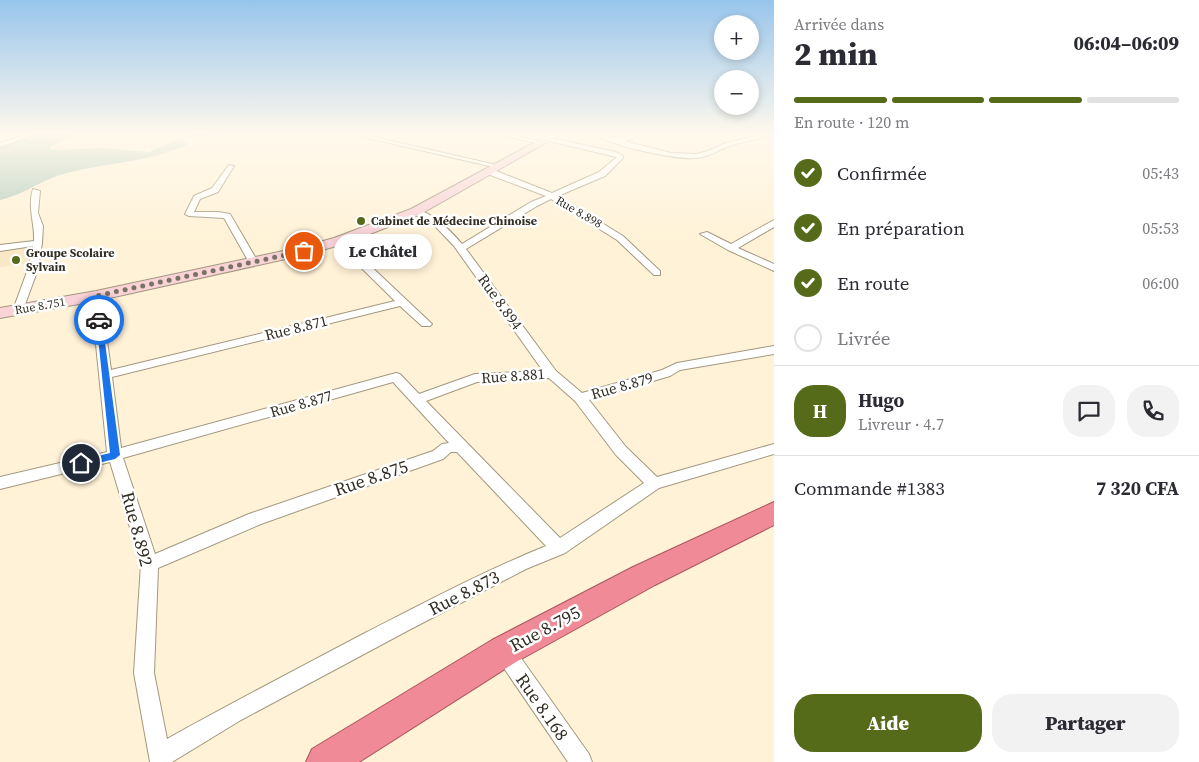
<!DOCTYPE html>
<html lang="fr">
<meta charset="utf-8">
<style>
:root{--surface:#fff;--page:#f2f2f3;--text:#2b2b33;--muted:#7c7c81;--line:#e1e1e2;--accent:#566b19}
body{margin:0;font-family:"Source Serif 4",serif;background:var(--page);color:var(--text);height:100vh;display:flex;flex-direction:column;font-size:19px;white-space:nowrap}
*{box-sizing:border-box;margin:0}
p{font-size:16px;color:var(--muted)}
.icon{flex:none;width:28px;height:28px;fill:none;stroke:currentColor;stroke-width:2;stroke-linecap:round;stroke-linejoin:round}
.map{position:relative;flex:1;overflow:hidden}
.sheet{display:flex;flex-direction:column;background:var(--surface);width:425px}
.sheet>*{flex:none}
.buttons{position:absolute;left:714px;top:15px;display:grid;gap:10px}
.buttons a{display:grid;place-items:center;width:45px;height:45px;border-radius:50%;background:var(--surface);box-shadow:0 2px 8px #0003;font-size:25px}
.pin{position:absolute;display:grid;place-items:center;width:42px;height:42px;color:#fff;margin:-21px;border:2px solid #fff;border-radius:50%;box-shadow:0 1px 5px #0007}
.courier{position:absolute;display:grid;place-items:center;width:50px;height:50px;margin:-25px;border:4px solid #1a73e8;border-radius:50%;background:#fff;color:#222;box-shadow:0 1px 6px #0007}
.bubble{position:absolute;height:35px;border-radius:18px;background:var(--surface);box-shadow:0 2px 8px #0003;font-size:16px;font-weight:800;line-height:35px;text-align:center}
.head em{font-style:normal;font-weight:800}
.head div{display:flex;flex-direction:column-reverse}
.head{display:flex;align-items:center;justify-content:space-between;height:85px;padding:0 20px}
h1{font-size:32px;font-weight:800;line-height:38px}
.bar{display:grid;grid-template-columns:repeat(4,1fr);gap:8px 5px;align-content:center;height:60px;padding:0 20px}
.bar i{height:6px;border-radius:4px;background:var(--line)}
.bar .on{background:var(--accent)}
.bar p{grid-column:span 4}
.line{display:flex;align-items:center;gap:12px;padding:0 20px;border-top:1px solid var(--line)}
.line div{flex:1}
.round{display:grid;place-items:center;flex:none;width:52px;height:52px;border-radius:20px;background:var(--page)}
ol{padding:0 20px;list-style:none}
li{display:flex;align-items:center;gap:15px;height:55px}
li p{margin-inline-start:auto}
li .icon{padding:5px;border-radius:50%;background:var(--accent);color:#fff;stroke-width:4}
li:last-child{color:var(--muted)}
li i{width:28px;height:28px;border:2px solid var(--line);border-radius:50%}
.cta{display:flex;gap:10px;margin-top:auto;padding:10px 20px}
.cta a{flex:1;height:58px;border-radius:20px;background:var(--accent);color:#fff;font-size:20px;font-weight:800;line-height:58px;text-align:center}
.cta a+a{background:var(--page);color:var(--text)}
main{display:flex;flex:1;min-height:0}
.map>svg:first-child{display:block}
.built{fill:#f8e8c6}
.green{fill:#b7cebe}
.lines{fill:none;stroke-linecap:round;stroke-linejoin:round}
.minor-casing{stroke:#a3987f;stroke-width:2}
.secondary-casing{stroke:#a3987f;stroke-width:2}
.trunk-casing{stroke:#ab575d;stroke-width:2}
.minor{fill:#fff;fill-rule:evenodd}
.secondary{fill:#f9d3d8;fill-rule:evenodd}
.trunk{fill:#ef8a96;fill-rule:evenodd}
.route{fill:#1a73e8}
.done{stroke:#7a7363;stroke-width:5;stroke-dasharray:0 9}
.poi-dot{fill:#566b19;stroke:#fff;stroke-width:2}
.labels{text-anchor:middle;stroke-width:5;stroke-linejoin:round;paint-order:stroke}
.far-street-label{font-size:12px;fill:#332e24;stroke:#fff}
.far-poi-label{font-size:12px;font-weight:bold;fill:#332e24;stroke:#fff;text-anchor:start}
.street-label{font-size:15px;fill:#332e24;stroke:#fff}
.near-street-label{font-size:18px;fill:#332e24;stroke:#fff}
</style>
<main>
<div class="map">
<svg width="774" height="762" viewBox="0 0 774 762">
<rect width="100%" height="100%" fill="#fff2d7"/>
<path class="built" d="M31 247H33L31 263 0 267V251Z"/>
<path class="green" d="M40 133H77L49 148 52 150 104 148 149 152 180 138 201 133H256L181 138 188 144C147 164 100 162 57 176 37 183 20 196 0 200V147Z"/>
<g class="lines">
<defs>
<path id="minor" d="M31 133H39L0 147V143Z
M346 133H356L501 166 498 168Z
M491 133H502L544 142 541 144Z
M591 133C601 132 610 139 619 138 629 137 637 133 648 133L624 141 671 153 696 154 708 151 726 143 768 133H774V135C760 138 746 141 732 145 720 149 710 157 696 158 674 160 609 145 591 133Z
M546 137 616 152 623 156V158L605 176 558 196 623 236 660 271V275H654L617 240 551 199 537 206 466 249 556 371 582 393 662 370 677 363 774 346V354L680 370 670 376 589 400 626 447 657 477 774 444V454L659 488 565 553 526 569 407 631 241 720 172 762H150L134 673 141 564 110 462 0 489V477L107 452 91 296 96 293 101 296 111 370 395 301 336 243 335 241 339 238 342 239 432 324 430 326H422L400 306 112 377 121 448 396 373 400 374 419 394 475 374 543 371 454 246 433 224 411 212C424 203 454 234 462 244L531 202 546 196 485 173V169H491L552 193 599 172 617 157 544 140V138ZM549 378 575 401 616 455 644 483 560 538 426 401 477 382ZM393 382 449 443 442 444 433 451 249 514 155 554 123 458ZM451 452H457L546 546C484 571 424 603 365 633 299 668 233 702 167 739L154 673 158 568 261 524 443 459Z
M229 165 234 166 218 192 200 199 194 212H218L230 214 258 262 256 264H250L224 218 189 216 185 214 194 196 212 188Z
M33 189 40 191 38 213 43 226 42 243 38 269 23 310 18 313 13 310 28 269 33 246 0 251V245L34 241C35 223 27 207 33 189Z
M774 220V227L738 248 774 264V271L728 250 700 234 707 232 731 244Z
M504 642 511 644 589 754 592 762H568L497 658 494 651 497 644Z"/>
<path id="secondary" d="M552 133H563L419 215 344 244 304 255 96 301 0 318V308L96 291 302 247 334 238 411 209Z"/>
<path id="trunk" d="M774 502V525L655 585 516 662 359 762H306L312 749 492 640 633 567Z"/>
</defs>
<use href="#minor" class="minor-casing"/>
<use href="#secondary" class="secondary-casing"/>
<use href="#trunk" class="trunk-casing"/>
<use href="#minor" class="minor"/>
<use href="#secondary" class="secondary"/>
<use href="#trunk" class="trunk"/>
</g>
<linearGradient id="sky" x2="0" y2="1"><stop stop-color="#98c5ec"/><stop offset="0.56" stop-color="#fff9ed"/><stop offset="1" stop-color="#fff9ed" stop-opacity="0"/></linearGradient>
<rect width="774" height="239" fill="url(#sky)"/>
<path class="route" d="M96 318 102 320 120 455 115 459 81 467 78 466V461L110 453Z"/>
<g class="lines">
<path class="done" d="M99 320 96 296 304 251"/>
</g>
<g class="poi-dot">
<circle cx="361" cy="221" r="5"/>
<circle cx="16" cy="260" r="5"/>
</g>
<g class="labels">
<g class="far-street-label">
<text transform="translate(579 212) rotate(30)" y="4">Rue 8.898</text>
<text transform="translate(40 306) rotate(-10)" y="4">Rue 8.751</text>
</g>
<g class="far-poi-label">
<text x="371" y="225">Cabinet de Médecine Chinoise</text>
<text x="26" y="257">Groupe Scolaire<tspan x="26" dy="14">Sylvain</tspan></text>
</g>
<g class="street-label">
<text transform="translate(500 302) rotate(54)" y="5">Rue 8.894</text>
<text transform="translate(296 328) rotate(-14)" y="5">Rue 8.871</text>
<text transform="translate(513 376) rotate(-4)" y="5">Rue 8.881</text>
<text transform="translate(622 386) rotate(-16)" y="5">Rue 8.879</text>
<text transform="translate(301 404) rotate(-16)" y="5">Rue 8.877</text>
</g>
<g class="near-street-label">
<text transform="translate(371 478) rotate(-19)" y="6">Rue 8.875</text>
<text transform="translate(137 529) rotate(75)" y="6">Rue 8.892</text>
<text transform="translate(464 593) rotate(-27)" y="6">Rue 8.873</text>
<text transform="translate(545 629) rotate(-28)" y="6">Rue 8.795</text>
<text transform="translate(542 707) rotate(55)" y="6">Rue 8.168</text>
</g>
</g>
</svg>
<div class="buttons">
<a>+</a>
<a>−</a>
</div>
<div class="pin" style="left:304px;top:251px;background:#ea580c"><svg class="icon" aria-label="bag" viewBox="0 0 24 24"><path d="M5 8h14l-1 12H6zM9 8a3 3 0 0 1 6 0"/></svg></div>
<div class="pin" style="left:81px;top:463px;background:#1f2937"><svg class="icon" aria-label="home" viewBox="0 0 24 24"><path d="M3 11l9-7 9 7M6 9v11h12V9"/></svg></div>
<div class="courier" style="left:99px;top:320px"><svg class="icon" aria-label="car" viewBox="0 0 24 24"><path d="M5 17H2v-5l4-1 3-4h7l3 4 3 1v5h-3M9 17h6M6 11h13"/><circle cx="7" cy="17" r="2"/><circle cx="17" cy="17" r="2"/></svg></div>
<div class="bubble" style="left:334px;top:234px;width:98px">Le Châtel</div>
</div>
<section class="sheet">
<div class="head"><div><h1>2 min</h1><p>Arrivée dans</p></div><em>06:04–06:09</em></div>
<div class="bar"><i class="on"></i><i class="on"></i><i class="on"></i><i></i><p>En route · 120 m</p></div>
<ol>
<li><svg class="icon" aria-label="check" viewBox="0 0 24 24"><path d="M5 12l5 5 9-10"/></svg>Confirmée<p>05:43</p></li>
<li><svg class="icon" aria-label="check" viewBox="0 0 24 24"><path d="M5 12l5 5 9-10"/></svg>En préparation<p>05:53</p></li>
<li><svg class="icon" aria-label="check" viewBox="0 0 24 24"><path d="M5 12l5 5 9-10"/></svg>En route<p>06:00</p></li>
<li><i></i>Livrée</li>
</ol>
<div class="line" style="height:90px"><b class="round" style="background:var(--accent);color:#fff">H</b><div><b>Hugo</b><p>Livreur · 4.7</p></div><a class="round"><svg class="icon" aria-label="chat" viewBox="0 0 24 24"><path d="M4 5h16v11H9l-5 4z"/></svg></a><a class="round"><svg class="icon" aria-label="phone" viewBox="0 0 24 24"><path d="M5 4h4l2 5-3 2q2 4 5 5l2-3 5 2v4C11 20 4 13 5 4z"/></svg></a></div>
<div class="line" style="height:65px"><div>Commande #1383</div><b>7 320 CFA</b></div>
<div class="cta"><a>Aide</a><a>Partager</a></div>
</section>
</main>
